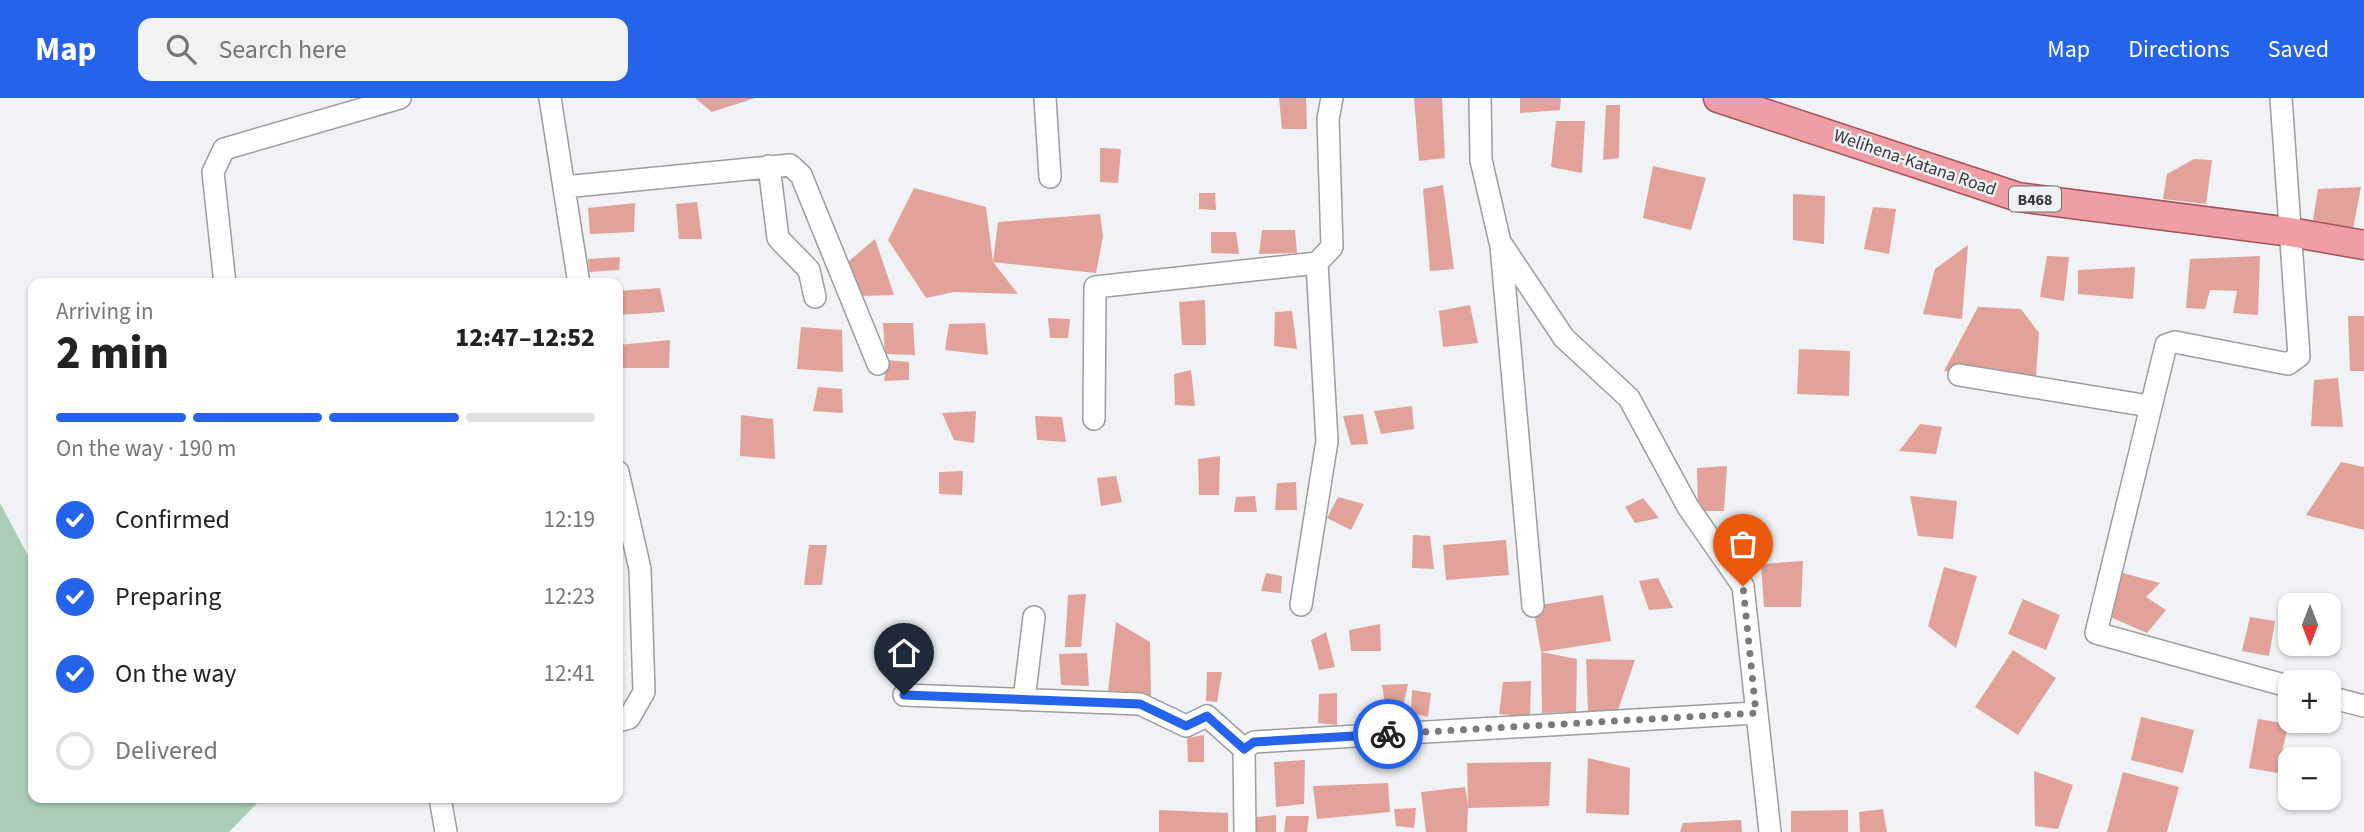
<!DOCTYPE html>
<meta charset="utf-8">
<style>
:root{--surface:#fff;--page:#f2f2f2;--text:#222;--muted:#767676;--line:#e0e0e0;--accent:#2563eb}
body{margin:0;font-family:"Source Sans 3",sans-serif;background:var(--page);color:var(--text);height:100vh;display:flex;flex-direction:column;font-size:26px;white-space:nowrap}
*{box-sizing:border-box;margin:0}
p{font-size:23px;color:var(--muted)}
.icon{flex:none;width:38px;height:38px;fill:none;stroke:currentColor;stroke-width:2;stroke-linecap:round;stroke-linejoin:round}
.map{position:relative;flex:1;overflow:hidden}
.panel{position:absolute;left:28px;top:180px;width:595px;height:525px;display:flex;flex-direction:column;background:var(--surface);border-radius:14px;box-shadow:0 2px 5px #0004}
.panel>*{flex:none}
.needle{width:46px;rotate:180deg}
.tools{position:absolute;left:2278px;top:495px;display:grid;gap:14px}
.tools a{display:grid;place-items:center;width:63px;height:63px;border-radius:14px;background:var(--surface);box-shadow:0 2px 5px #0004;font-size:35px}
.pin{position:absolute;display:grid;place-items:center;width:60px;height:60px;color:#fff;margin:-72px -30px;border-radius:50% 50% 50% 0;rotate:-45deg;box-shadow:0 0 7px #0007}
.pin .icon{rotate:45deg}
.courier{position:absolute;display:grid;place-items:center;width:70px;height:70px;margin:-35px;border:5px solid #2563eb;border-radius:50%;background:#fff;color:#222;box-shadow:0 2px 9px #0007}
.summary em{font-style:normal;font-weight:800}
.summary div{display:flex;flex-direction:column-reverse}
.summary{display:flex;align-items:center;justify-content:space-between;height:119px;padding:0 28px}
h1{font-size:46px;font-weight:800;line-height:52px}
.bar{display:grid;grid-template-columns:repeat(4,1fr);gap:10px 7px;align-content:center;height:84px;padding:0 28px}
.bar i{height:9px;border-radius:5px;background:var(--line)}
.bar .on{background:var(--accent)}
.bar p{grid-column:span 4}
ol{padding:0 28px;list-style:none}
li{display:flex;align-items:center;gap:21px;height:77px}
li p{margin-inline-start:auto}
li .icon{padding:7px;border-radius:50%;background:var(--accent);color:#fff;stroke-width:4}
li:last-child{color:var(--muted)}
li i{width:38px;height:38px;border:4px solid var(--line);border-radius:50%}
header{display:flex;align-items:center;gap:42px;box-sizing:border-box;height:98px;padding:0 35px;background:var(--accent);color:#fff}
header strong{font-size:33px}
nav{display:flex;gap:38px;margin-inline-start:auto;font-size:24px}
.search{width:490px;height:63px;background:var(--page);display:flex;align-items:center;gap:18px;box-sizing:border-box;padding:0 24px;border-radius:14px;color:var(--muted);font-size:26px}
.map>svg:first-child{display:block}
.green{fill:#abcdb7}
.building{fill:#e2a299}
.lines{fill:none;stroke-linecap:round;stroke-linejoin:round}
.minor-casing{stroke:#9b9d9f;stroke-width:24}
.major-casing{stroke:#a65058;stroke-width:31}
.minor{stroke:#fff;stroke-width:21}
.major{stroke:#ee9ea4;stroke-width:28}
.done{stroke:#787a7b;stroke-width:7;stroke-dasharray:0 12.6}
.route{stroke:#2563eb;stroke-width:9}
.labels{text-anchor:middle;stroke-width:5;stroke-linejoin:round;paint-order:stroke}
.shield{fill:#f0f2f5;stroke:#6f7072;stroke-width:2}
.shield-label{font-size:16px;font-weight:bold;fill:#38393a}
.street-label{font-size:18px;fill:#38393a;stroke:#f0f2f5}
</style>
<header>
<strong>Map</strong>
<div class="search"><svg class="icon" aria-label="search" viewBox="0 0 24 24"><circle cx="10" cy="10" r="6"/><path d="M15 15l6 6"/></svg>Search here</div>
<nav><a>Map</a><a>Directions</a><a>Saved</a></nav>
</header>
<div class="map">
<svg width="2364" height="734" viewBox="0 0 2364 734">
<rect width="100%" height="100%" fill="#f0f2f5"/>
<path class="green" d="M0 405 33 467V700H262L229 734H0Z"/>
<path class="building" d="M695 0H755L712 14Z
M1279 0H1306L1307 31H1282Z
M1414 0H1442L1445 60 1419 63Z
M1520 0H1561L1560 12 1520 15Z
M1606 7H1620L1619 60 1603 62Z
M1556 23H1585L1582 75 1551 69Z
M1100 50 1121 51 1118 85 1100 84Z
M2194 61 2212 62 2206 106 2163 101 2167 76Z
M1653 68 1706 80 1691 132 1643 120Z
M1443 87 1454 171 1430 173 1423 91Z
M2361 89 2353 131 2313 122 2318 91Z
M914 90 986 109 993 164 1018 196 954 194 926 200 888 142Z
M1199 95H1215L1216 112 1199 111Z
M1793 96 1825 98 1824 146 1793 142Z
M697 104 702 141H679L676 106Z
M635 105 634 134 590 136 588 110Z
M1873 109 1896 111 1889 156 1864 151Z
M1100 116 1103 138 1096 175 993 164 998 124Z
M1262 132H1295L1297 155 1259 156Z
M1211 134H1236L1239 156 1211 155Z
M875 141 894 197 860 198 843 168Z
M1968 147 1962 221 1923 216 1935 171Z
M2047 158 2069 159 2064 203 2040 199Z
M2260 158 2258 217 2233 215 2237 193 2210 192 2205 211 2186 210 2190 161Z
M620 159 619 172 589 174 588 161Z
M2135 169 2133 201 2078 196V172Z
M660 190 665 214 618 217V193Z
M1205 202 1206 247H1182L1179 204Z
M1470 207 1478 245 1443 249 1439 213Z
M1978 209 2021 211 2039 235 2036 278 1944 273Z
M1292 213 1297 251 1274 248 1275 214Z
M2348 218H2364V273H2350Z
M1048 220 1070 221 1068 240H1050Z
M883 225H913L915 257 885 256Z
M985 225 988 257 945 252 949 226Z
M801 229 842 232 843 274 797 271Z
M670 242 669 270H620L618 247Z
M1799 251 1850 253 1849 298 1797 296Z
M887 262 909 264V282L884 283Z
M1191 272 1195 308 1175 307 1174 276Z
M2338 280 2343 329 2311 328 2314 282Z
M818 289 842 291 843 315 813 313Z
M1412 308 1414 331 1381 336 1374 313Z
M976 313 974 345 954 342 942 315Z
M1363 316 1368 346 1351 347 1343 318Z
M741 317 773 321 775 361 740 358Z
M1035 318 1062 319 1066 344 1037 342Z
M1920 326 1942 329 1936 356 1899 353Z
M1220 358 1219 397H1199L1198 361Z
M2341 364 2364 369V432L2306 417Z
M1727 368 1724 413H1698L1697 370Z
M963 373 962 397 939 396V374Z
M1116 378 1122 404 1101 408 1097 380Z
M1296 384 1297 412H1275L1277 385Z
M1255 398 1257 414H1234L1236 399Z
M1910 398 1957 403 1953 441 1918 438Z
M1338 399 1364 406 1351 432 1327 420Z
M1643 400 1659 420 1635 425 1625 409Z
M1413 437 1430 438 1434 471 1412 470Z
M1506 442 1509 477 1446 482 1443 447Z
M809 447H827L822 487H804Z
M1803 463 1801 509H1764L1761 466Z
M1944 469 1977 478 1956 550 1928 528Z
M2119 474 2160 485 2146 499 2166 512 2147 535 2108 518Z
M1266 475 1282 478 1281 495 1261 493Z
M1658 480 1673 510 1649 512 1639 483Z
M1086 496 1081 549H1065L1068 497Z
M1603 497 1611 543 1541 554 1533 508Z
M2023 501 2060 517 2046 552 2008 536Z
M2250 519 2275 523 2269 558 2242 553Z
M1116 524 1150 544 1151 599 1108 594Z
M1380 526 1381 553H1351L1349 532Z
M1326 534 1335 569 1319 572 1311 542Z
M2013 552 2056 580 2018 637 1975 609Z
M1541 554 1577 561 1576 614 1542 615Z
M1087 555 1089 588 1061 587 1059 556Z
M1586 561 1635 562 1617 615 1588 613Z
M1207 574H1222L1217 604 1206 603Z
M1531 583 1530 618 1499 616 1503 584Z
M1408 586 1403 609 1385 607 1382 587Z
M1412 592 1431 595 1428 619 1411 615Z
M1337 595V627L1318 625 1319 596Z
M2141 619 2194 632 2183 675 2131 662Z
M2258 621 2288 626 2278 675 2249 670Z
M1204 637V664H1188L1187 640Z
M1588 660 1630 670 1629 717 1586 715Z
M1305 662 1304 706 1276 709 1274 664Z
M1551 664 1549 708 1468 710 1467 734H1426L1421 694 1465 689 1468 707 1467 665Z
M2034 673 2073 687 2058 731 2035 728Z
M2123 674 2179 689 2167 734H2107Z
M1388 685 1390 714 1317 721 1313 688Z
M1416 710 1414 730 1396 728 1394 711Z
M1883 711 1887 734H1860L1859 714Z
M1159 712 1228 715V734H1159Z
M1848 712V734H1791V713Z
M1276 717V734H1256V719Z
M1286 718H1309L1307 734H1284Z
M1741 722 1742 734H1680L1683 725Z"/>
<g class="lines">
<defs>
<path id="minor" d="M550 0 579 186
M1045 0 1050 79
M1480 0 1481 62 1500 144 1564 240 1629 300 1688 409 1743 488 1770 734
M2281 0 2299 258 2288 266 2175 244 2166 247 2096 535 2291 589
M769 68 778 140 809 172 815 199
M564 89 790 67 801 77 878 266
M1501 148 1533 508
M225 186 213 74 224 51 400 0
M1959 277 2149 308
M1094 321 1095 189 1317 165 1332 149 1328 21 1332 0
M618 374 640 471 644 594 629 620 618 623
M1301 507 1327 343 1317 165
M904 597 1140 606 1186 628 1207 618 1244 651
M2329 599 2364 608
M1024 602 1034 519
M440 700 446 734
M1245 734 1244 651 1254 644 1756 615"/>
<path id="major" d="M1718 0 2018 99 2290 134 2364 147"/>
</defs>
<use href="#minor" class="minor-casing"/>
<use href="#major" class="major-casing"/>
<use href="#minor" class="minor"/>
<use href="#major" class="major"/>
</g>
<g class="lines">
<path class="done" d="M1388 636 1756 615 1743 488"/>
<path class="route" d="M904 597 1140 606 1186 628 1207 618 1244 651 1254 644 1388 636"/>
</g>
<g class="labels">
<rect class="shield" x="2009" y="88.5" width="52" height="25" rx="5"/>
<g class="shield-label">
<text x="2035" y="107">B468</text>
</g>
<g class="street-label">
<text transform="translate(1915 64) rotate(19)" y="6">Welihena-Katana Road</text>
</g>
</g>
</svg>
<div class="tools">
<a><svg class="needle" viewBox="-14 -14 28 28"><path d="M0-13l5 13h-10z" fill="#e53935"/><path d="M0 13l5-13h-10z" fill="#767676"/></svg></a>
<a>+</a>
<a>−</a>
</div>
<div class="pin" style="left:1743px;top:488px;background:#ea580c"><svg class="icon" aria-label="bag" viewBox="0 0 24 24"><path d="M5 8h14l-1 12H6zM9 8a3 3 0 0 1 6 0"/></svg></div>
<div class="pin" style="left:904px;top:597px;background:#1f2937"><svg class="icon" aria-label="home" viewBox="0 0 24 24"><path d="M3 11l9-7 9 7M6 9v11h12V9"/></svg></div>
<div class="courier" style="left:1388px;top:636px"><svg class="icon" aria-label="bike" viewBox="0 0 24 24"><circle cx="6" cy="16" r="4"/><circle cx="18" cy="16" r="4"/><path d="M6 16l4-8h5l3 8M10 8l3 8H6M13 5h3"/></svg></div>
<section class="panel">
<div class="summary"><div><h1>2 min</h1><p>Arriving in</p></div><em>12:47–12:52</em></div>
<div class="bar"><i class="on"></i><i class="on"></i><i class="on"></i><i></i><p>On the way · 190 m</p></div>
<ol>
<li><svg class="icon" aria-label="check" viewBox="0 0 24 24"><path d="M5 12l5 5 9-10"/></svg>Confirmed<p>12:19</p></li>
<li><svg class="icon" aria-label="check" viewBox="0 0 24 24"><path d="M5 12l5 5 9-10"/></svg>Preparing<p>12:23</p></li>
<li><svg class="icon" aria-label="check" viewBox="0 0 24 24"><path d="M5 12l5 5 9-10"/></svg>On the way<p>12:41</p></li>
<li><i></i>Delivered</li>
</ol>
</section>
</div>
